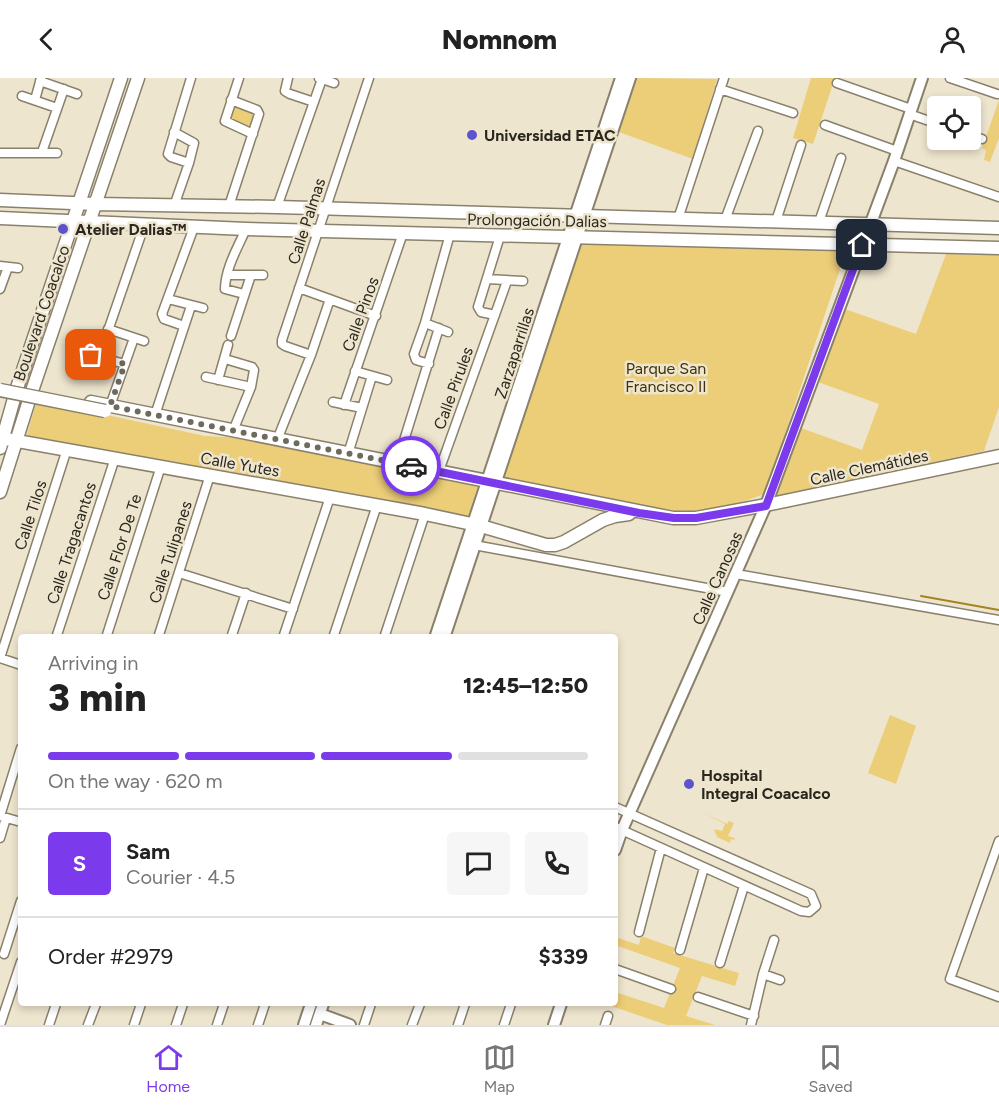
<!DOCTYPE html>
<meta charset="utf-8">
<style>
:root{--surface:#fff;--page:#f6f6f6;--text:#222;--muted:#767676;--line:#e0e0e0;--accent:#7c3aed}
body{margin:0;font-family:Figtree,sans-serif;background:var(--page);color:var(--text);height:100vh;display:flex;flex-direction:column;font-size:22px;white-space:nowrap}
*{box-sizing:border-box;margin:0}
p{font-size:20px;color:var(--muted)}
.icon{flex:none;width:33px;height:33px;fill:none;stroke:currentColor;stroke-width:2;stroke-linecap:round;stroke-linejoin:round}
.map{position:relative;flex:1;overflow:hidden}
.drawer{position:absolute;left:18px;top:556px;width:600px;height:372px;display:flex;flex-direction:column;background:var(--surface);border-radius:6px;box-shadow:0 3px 9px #0003}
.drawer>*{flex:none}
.buttons{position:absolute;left:927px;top:18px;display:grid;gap:12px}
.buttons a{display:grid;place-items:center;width:54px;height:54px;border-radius:6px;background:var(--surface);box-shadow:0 3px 9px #0003;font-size:30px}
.pin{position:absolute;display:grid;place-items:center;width:51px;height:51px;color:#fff;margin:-26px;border-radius:12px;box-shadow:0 3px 9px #0006}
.courier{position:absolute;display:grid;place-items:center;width:60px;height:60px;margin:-30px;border:4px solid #7c3aed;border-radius:50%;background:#fff;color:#222;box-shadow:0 2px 8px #0007}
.overview em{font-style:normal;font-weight:800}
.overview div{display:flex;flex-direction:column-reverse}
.overview{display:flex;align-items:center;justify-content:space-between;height:102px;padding:0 30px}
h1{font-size:39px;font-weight:800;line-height:45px}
.bar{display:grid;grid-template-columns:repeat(4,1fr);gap:9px 6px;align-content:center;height:72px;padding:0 30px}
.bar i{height:8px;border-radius:4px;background:var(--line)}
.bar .current{background:var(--accent)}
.bar p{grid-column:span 4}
.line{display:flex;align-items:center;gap:15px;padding:0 30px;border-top:2px solid var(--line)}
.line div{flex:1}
.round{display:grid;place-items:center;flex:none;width:63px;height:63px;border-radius:6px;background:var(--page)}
header{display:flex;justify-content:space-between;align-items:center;height:78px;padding:0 30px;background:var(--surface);font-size:27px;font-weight:800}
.tabs{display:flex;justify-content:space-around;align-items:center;height:84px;border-top:2px solid var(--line);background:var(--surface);font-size:16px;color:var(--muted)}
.tabs a{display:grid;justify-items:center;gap:3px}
.tabs .current{color:var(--accent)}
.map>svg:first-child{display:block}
.green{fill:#eccd78}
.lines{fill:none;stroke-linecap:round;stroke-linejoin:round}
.stream{stroke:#a48421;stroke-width:2}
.minor-casing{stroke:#89816c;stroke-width:11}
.tertiary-casing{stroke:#89816c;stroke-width:14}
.secondary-casing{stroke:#89816c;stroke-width:15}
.minor{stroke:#fff;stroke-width:8}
.tertiary{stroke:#fff;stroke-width:10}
.secondary{stroke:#fff;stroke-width:12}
.secondary-bridge-casing{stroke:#89816c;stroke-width:15;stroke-linecap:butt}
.secondary-bridge{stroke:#fff;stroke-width:12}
.done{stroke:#6f6a5c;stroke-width:6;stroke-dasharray:0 10.8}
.route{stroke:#7c3aed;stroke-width:8}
.poi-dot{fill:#5d54cd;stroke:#eee5ce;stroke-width:2}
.labels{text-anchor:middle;stroke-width:5;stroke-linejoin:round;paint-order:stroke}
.poi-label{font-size:16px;font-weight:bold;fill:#2a271e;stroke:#eee5ce;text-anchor:start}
.street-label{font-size:16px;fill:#2a271e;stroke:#eee5ce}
.park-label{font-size:16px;fill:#403209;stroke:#eee5ce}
</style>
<header><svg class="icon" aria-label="back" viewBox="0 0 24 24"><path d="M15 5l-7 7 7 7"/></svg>Nomnom<svg class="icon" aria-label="person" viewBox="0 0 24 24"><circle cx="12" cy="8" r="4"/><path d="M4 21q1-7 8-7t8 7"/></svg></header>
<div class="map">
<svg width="999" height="947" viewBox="0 0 999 947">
<rect width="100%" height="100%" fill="#eee5ce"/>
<path class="green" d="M637 0 717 1 693 81 619 54Z
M811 0H835L813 66 793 60Z
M999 22V60L990 84 984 82 986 72 982 70Z
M232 24 258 35 253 53 227 42Z
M572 166 846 173 765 416 719 432 677 434 624 425 499 398Z
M946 176 999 177V329L984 373 777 419 775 417 801 350 862 372 879 326 818 304 845 231 916 256Z
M37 322 205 358 242 360 478 407 468 440 26 360Z
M890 637 916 648 896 706 868 695Z
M700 733 727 746 729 743 734 745 728 758 735 760 734 762 731 761 730 765 717 759 714 751 722 753 725 746Z
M641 858 675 870 673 875 739 895 735 908 702 898 686 938 715 947H667L605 926H615V914L664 930 680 890 615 867V859L639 867Z"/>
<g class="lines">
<path class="stream" d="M921 518 999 532"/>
<defs>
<path id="minor" d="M239 0 225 43 253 56
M288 0 285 13 290 16 314 24
M319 0 334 5
M950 0 997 16
M40 3 77 16
M837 5 911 31
M720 11 793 35
M22 18 57 30
M35 22 41 0
M909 36 938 46
M825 47 897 73
M174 54 194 65 189 85 174 128
M970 57 982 61
M42 74 64 11
M0 75H57
M894 83 999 119
M189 85 171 79 168 76 191 0
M229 128 259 36 257 32 231 22
M277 129 322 1
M678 141 724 0
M725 142 758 53
M776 143 801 67
M819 144 841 80
M0 188 18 190
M227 197H263
M487 201 523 203
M299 210 376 238
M0 211 8 189
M244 216 225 211C225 191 238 169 246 151
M168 221 203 230
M495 237 481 234 478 229 500 158
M425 245 448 254
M184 248 164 241 162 236 194 149
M108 251 144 263
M231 258 251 197
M91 277 125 286
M311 277 285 268 282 266V262L369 0
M99 279 144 148
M225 281 252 289 254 292 251 309 233 353
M429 286 416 282 414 276 425 245 450 156
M355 293 387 302
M206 299 251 309
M218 302 228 267
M333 324 362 330
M344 327 403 155
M110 328 134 260
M155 337 191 228
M277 362 311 277 330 221
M348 376 372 298
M397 385 439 250
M439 393 507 203
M474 467 728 514
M179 495 293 531
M736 496 999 542
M56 560 115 380
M106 560 161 388
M158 560 210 397
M231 560 246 515
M283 560 330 419
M333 560 377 427
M384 560 425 436
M0 580 67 371
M0 580 21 587
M615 729 811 816 816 828 809 834 801 833 615 749
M0 738 21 670
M0 738 21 744
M0 760 6 740
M999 763 950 901 999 919
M639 854 661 770
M680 872 704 790
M4 876 21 823
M720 885 744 808
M615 891 671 911
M763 896 780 902
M698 919 754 938
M0 947 21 884
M49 947 56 926
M88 947 96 926
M134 947 141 926
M176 947 183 926
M217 947 224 926
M258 947 265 926
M364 947 371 926
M412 947 420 926
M458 947 465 926
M504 947 511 926
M605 947 608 938
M751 947 763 896 774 862"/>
<path id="tertiary" d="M435 560 621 0
M444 560 630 0
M615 772 622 752 766 427 894 83 922 0
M320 936 350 947
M304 947 311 926
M316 947 323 926
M554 947 561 926"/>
<path id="secondary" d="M0 122 96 126 277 129 999 150
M0 140 246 151 999 170
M91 324 673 440H696L766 427 999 378
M0 360 425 436 481 448 546 467H555L564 464 603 442 615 438 629 436
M0 370 17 310 121 0
M0 414 32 313 138 0"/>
</defs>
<use href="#minor" class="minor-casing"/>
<use href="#tertiary" class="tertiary-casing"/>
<use href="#secondary" class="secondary-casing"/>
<use href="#minor" class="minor"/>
<use href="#tertiary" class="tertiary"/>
<use href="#secondary" class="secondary"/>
<defs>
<path id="secondary-bridge" d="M0 312 105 333"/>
</defs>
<use href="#secondary-bridge" class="secondary-bridge-casing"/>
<use href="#secondary-bridge" class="secondary-bridge"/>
</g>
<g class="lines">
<path class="done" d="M91 277 125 286 110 328 411 388"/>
<path class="route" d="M411 388 639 435 674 440H696L766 428 862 167"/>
</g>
<g class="poi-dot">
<circle cx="472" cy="57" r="6"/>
<circle cx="63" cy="151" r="6"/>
<circle cx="689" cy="706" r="6"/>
</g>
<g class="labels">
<g class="poi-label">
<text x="484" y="63">Universidad ETAC</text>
<text x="75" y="157">Atelier Dalias™</text>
<text x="701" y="703">Hospital<tspan x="701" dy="18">Integral Coacalco</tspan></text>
</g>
<g class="street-label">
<text transform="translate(537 142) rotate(1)" y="6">Prolongación Dalias</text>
<text transform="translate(306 143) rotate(-72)" y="6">Calle Palmas</text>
<text transform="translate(41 235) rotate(-71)" y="6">Boulevard Coacalco</text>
<text transform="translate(360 236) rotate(-70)" y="6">Calle Pinos</text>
<text transform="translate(514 275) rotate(-72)" y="6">Zarzaparrillas</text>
<text transform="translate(453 310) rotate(-70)" y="6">Calle Pirules</text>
<text transform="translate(240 386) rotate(10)" y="6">Calle Yutes</text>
<text transform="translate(869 389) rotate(-12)" y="6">Calle Clemátides</text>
<text transform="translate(30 437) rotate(-72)" y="6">Calle Tilos</text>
<text transform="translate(71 465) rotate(-72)" y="6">Calle Tragacantos</text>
<text transform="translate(119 469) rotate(-72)" y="6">Calle Flor De Te</text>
<text transform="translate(170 474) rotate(-72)" y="6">Calle Tulipanes</text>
<text transform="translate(717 500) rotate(-66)" y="6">Calle Canosas</text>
</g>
<g class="park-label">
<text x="666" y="296">Parque San<tspan x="666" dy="18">Francisco II</tspan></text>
</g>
</g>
</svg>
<div class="buttons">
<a><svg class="icon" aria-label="locate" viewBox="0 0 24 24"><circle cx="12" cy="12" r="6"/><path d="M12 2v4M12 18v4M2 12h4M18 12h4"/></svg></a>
</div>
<div class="pin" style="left:91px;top:277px;background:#ea580c"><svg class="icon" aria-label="bag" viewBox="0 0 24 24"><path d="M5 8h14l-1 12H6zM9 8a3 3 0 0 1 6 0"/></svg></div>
<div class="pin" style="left:862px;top:167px;background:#1f2937"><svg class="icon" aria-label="home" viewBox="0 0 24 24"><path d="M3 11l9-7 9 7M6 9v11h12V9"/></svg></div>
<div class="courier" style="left:411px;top:388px"><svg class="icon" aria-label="car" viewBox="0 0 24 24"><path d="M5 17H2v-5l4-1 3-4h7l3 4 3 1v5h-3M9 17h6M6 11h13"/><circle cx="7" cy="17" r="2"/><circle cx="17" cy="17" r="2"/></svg></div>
<section class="drawer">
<div class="overview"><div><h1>3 min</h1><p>Arriving in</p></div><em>12:45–12:50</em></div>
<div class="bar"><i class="current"></i><i class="current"></i><i class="current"></i><i></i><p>On the way · 620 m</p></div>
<div class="line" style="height:108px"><b class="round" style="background:var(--accent);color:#fff">S</b><div><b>Sam</b><p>Courier · 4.5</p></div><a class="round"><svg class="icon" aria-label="chat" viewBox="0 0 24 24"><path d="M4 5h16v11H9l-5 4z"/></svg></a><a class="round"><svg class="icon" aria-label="phone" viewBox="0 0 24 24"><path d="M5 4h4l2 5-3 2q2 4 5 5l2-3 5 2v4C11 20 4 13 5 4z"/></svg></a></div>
<div class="line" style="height:78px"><div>Order #2979</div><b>$339</b></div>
</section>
</div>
<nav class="tabs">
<a class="current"><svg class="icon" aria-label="home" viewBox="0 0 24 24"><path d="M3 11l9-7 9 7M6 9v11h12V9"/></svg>Home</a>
<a><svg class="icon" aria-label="map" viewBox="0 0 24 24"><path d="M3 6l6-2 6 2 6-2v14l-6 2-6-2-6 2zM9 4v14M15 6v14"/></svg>Map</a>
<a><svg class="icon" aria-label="saved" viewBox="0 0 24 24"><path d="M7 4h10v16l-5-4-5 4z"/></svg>Saved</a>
</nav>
